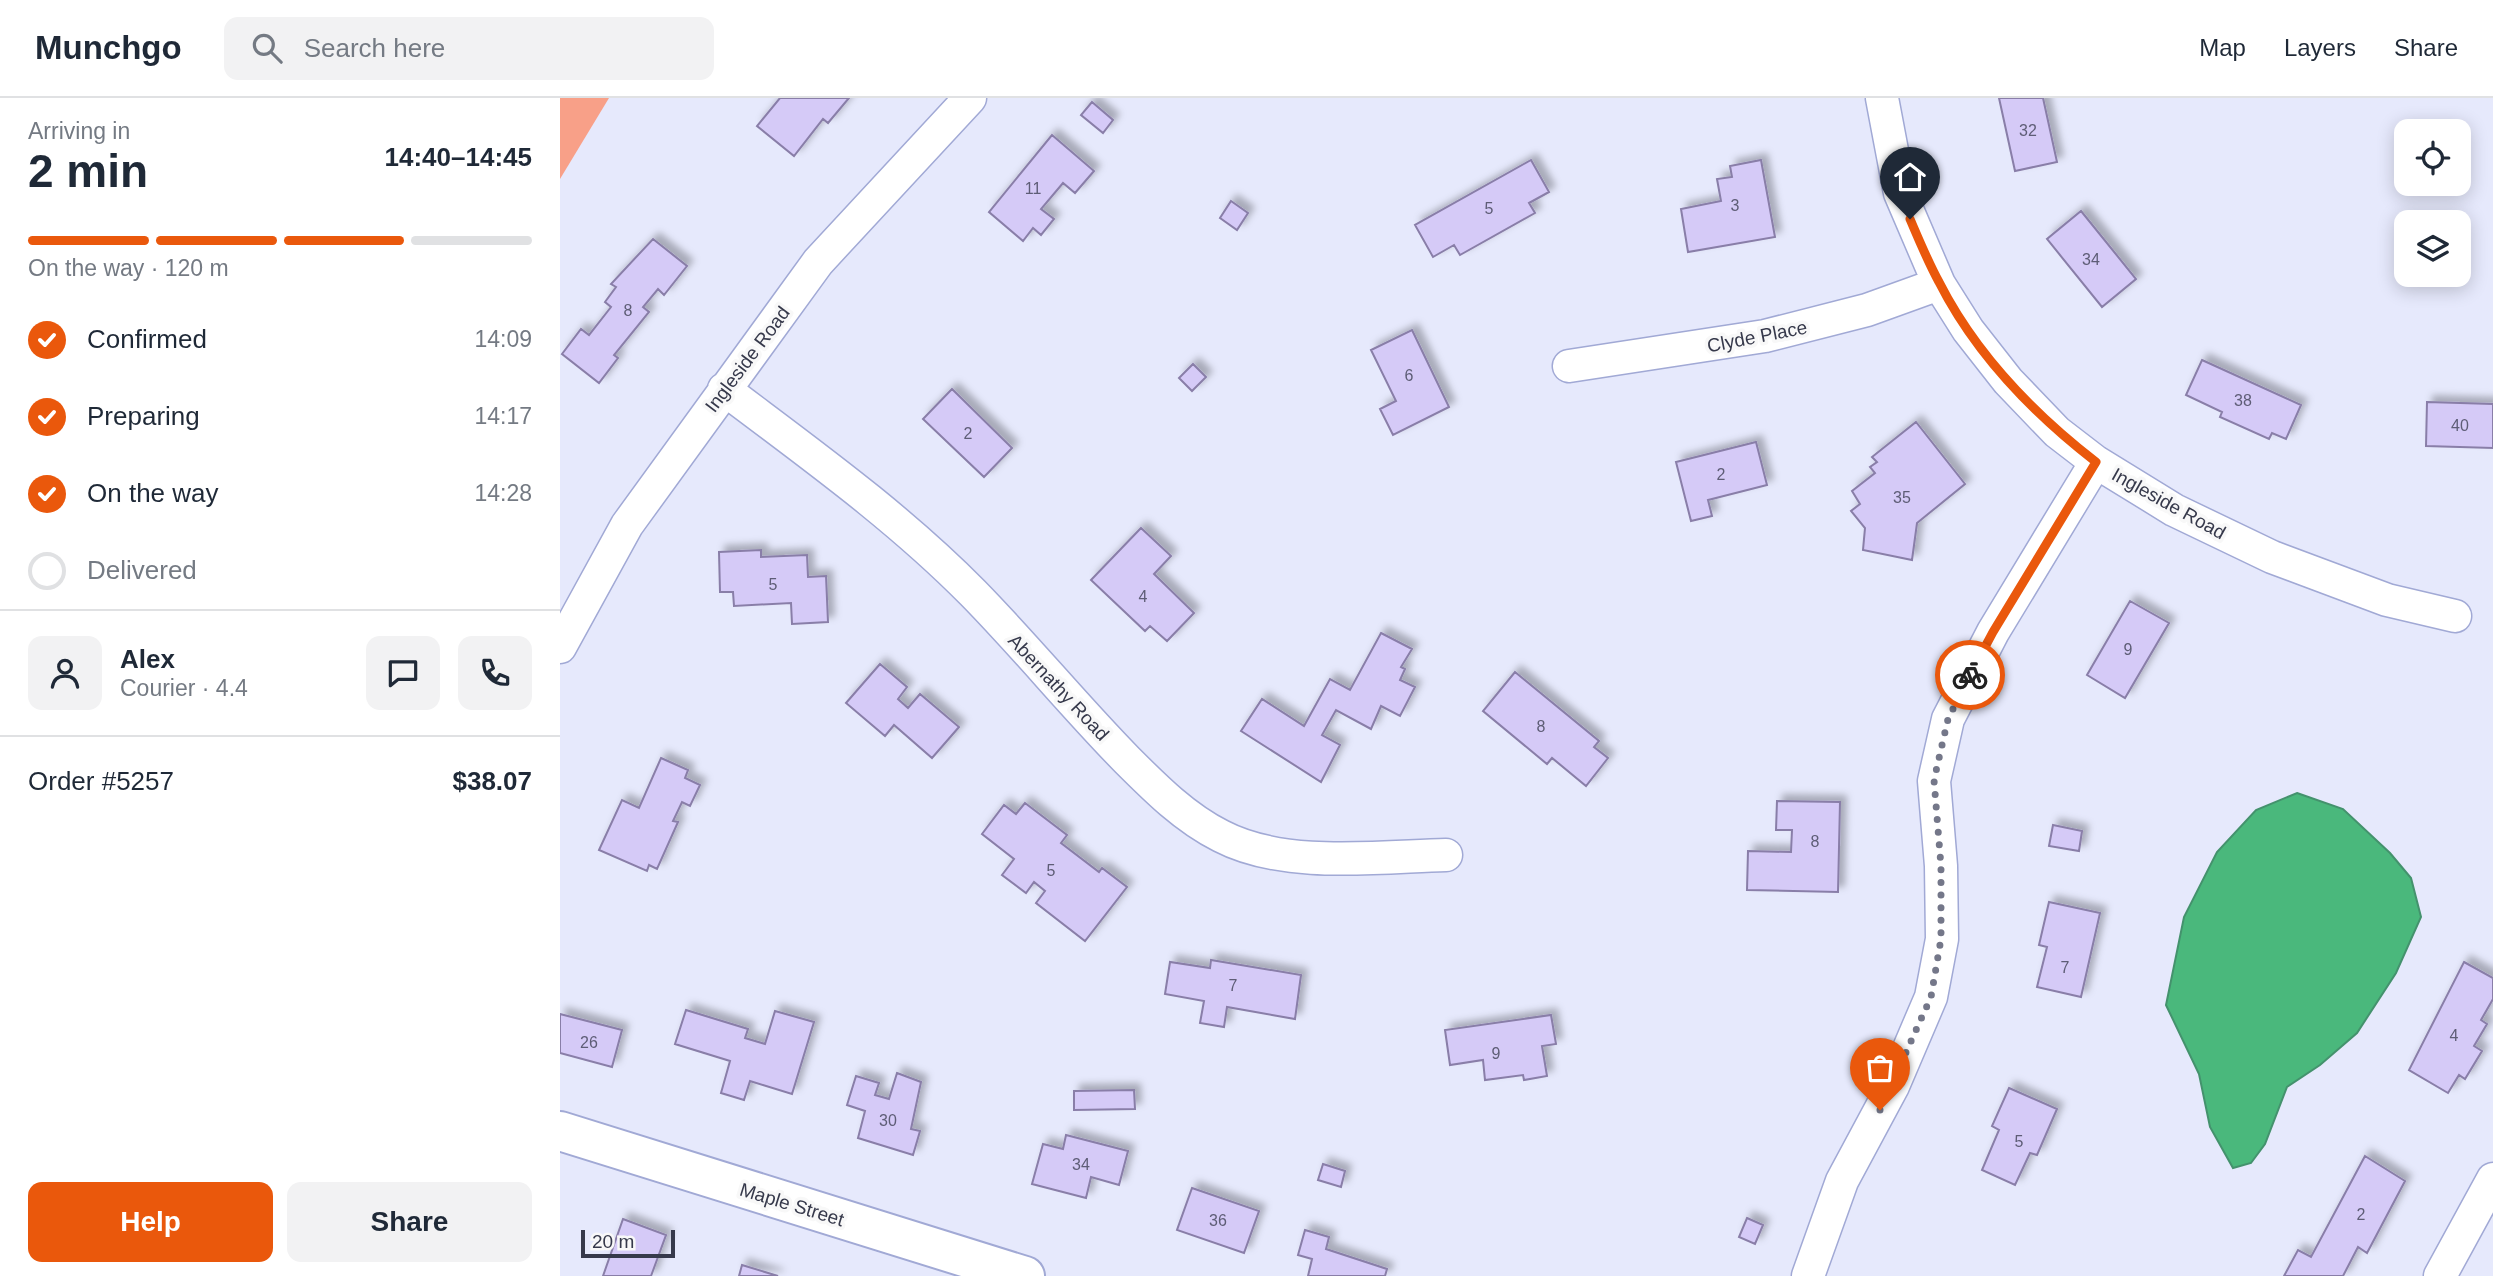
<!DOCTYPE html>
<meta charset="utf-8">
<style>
:root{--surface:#fff;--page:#f2f2f3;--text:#1f2937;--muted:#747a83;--line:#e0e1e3;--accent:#ea580c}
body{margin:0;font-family:Helvetica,sans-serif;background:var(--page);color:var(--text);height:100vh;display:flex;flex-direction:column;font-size:26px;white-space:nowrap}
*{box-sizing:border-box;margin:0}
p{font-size:23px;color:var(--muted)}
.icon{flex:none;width:38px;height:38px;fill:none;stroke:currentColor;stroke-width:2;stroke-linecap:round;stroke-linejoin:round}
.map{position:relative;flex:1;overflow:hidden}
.panel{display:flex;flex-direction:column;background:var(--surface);width:560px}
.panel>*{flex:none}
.buttons{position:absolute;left:1834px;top:21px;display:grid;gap:14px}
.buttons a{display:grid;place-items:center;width:77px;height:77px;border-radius:14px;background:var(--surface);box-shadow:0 4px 18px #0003;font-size:35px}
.scale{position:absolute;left:21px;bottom:18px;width:94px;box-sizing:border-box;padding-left:7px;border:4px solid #36394b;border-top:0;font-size:19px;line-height:24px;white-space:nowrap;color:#36394b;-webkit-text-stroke:5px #f8f8f8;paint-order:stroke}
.pin{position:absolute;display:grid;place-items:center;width:60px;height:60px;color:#fff;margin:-72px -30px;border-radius:50% 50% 50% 0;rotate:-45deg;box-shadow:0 0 7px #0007}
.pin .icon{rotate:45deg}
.courier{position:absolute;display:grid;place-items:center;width:70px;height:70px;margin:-35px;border:5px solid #ea580c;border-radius:50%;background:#fff;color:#222;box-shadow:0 2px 9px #0007}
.headline em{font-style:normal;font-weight:800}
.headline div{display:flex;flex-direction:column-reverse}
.headline{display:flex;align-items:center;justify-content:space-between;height:119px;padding:0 28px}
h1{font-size:46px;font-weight:800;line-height:52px}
.bar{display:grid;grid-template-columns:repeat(4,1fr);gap:10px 7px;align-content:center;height:84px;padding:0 28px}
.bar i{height:9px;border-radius:5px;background:var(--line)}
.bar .on{background:var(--accent)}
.bar p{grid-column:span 4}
.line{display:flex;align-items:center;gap:18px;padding:0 28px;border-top:2px solid var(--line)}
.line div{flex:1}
.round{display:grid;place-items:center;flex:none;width:74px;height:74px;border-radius:14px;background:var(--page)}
ol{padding:0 28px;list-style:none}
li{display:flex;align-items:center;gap:21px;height:77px}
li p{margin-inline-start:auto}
li .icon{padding:7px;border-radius:50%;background:var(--accent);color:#fff;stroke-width:4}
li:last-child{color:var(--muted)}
li i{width:38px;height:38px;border:4px solid var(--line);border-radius:50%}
.action{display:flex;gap:14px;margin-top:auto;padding:14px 28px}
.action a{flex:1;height:80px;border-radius:14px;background:var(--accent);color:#fff;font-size:28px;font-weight:800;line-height:80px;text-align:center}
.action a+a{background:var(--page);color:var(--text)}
header{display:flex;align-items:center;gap:42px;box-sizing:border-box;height:98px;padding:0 35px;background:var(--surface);border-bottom:2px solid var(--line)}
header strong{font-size:33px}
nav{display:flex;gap:38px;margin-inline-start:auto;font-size:24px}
.search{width:490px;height:63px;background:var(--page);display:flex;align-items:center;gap:18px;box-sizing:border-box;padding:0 24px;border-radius:14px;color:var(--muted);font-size:26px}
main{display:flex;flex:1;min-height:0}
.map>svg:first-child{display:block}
.green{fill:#f8a088}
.water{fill:#4ab87c;stroke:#44926d;stroke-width:2}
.building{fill:#d5caf7;stroke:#897ea8;stroke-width:2;filter:url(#shadow)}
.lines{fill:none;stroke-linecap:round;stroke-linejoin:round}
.minor-casing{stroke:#a1a9d5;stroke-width:35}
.secondary-casing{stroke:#a1a9d5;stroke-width:42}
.minor{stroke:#fff;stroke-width:32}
.secondary{stroke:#fff;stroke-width:38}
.done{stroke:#747789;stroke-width:7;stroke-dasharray:0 12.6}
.route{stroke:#ea580c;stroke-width:9}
.labels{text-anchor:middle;stroke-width:7;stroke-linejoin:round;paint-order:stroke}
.number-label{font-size:16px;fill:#5e5d76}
.street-label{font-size:19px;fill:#36394b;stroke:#f8f8f8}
</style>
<header>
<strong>Munchgo</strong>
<div class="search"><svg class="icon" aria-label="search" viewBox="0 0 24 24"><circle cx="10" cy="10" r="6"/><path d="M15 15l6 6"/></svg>Search here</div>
<nav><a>Map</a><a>Layers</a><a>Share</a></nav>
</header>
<main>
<section class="panel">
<div class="headline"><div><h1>2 min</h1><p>Arriving in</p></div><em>14:40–14:45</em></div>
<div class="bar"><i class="on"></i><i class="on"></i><i class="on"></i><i></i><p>On the way · 120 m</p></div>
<ol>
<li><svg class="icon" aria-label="check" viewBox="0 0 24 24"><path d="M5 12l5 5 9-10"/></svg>Confirmed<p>14:09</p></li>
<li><svg class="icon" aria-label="check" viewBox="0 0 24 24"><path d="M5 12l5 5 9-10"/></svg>Preparing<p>14:17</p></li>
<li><svg class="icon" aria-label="check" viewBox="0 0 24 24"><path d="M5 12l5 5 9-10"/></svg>On the way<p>14:28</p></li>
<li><i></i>Delivered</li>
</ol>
<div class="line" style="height:126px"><a class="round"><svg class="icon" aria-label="person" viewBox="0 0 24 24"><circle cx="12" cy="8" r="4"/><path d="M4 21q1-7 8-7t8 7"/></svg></a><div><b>Alex</b><p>Courier · 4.4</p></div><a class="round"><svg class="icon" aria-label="chat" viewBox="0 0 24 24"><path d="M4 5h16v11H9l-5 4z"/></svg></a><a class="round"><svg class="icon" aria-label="phone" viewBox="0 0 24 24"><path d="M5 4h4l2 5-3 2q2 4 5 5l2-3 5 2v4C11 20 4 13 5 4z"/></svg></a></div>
<div class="line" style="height:91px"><div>Order #5257</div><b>$38.07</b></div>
<div class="action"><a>Help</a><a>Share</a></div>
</section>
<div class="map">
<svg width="1933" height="1178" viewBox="0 0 1933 1178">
<defs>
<filter id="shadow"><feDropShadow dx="6" dy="-6" stdDeviation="3.5" flood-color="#0004"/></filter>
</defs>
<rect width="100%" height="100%" fill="#e6e9fc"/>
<path class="green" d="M0 0H49L0 81Z"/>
<path class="water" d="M1737 695 1783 711 1830 755 1851 780 1861 819 1836 875 1797 935 1760 967 1727 989 1705 1046 1691 1065 1673 1070 1650 1029 1639 976 1606 907 1624 819 1657 754 1696 712Z"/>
<path class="building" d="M220 0H289L268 25 263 21 234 58 197 28Z
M1439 0H1483L1497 64 1455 73Z
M532 4 553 22 543 35 521 17Z
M492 37 534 73 515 95 503 85 481 111 494 121 481 137 473 130 463 143 429 114Z
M971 62 989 94 969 105 975 115 900 157 894 147 873 159 855 127Z
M1201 62 1215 139 1128 154 1121 111 1161 103 1157 81 1172 79 1170 68Z
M671 103 688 115 677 132 660 120Z
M1521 113 1576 181 1542 209 1487 141Z
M93 141 127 168 104 197 98 191 83 209 89 214 54 257 58 260 39 285 2 256 21 231 29 237 51 209 45 204 56 189 51 186Z
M852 232 889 309 833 337 820 311 836 303 811 252Z
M1642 262 1741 307 1726 341 1712 335 1709 341 1660 319 1662 314 1626 297Z
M633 266 646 279 632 293 619 280Z
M392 291 452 350 424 379 363 321Z
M1867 304 1933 306V350L1866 348Z
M1356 324 1405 386 1357 425 1352 462 1303 452 1305 430 1291 413 1300 406 1292 393 1315 375 1310 369 1317 364 1312 359Z
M1196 344 1207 387 1148 402 1152 418 1131 423 1116 364Z
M581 430 611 458 594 476 634 515 607 543 590 528 585 533 531 482Z
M201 452V459L247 457 248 479 266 478 268 524 232 526 231 505 174 508 173 494H160L159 454Z
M1570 503 1609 525 1565 600 1527 577Z
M821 535 852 551 841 569 845 571 840 582 855 589 840 618 821 608 811 631 776 612 762 637 780 647 761 684 681 633 702 601 744 628 770 581 790 592Z
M320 566 347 589 338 601 348 610 360 596 399 629 372 660 334 627 325 638 286 605Z
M955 574 1039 643 1034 649 1048 660 1026 688 992 660 987 666 923 613Z
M101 660 128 672 125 680 140 687 130 708 122 704 113 723 118 724 97 771 89 767 87 773 39 752 62 702 79 710Z
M1217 703 1280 704 1278 794 1187 792 1188 753 1231 754 1232 732H1216Z
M465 705 507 737 501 745 539 774 542 770 567 789 525 843 476 805 485 793 474 784 466 795 442 777 454 761 422 736 444 707 456 716Z
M1493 727 1522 733 1519 753 1489 748Z
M1489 804 1540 815 1521 899 1477 889 1487 849 1479 847Z
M651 862 741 877 735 921 667 909 664 929 640 925 644 903 605 896 610 864 650 870Z
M1904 864 1933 880V901L1921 922 1927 926 1914 948 1922 953 1905 981 1899 977 1888 995 1849 972Z
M126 912 188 931 185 940 205 946 215 913 254 924 232 996 190 983 184 1002 161 995 170 963 115 946Z
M0 916 62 932 52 969 0 955Z
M991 917 996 946 982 948 987 978 964 982 963 977 925 982 923 962 890 967 885 932Z
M337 975 361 984 351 1031 360 1033 353 1057 298 1040 305 1013 287 1007 296 978 319 985 315 997 329 1001Z
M1449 990 1497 1011 1477 1057 1470 1055 1455 1087 1422 1072 1439 1032 1432 1028Z
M574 992 575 1011 514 1012V993Z
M506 1037 568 1053 559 1087 531 1079 526 1100 472 1086 483 1046 503 1051Z
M1805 1058 1845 1083 1807 1155 1798 1149 1783 1178H1724L1738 1152 1751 1159Z
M763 1066 785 1073 781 1089 758 1082Z
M632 1090 699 1113 684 1155 617 1132Z
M1187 1120 1203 1127 1195 1146 1179 1139Z
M63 1121 106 1137 91 1178H43Z
M745 1132 769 1139 766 1151 827 1171 825 1178H748L752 1161 738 1157Z
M182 1167 218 1178H179Z"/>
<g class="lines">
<defs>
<path id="minor" d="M1322 0 1340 95 1379 186 1408 232 1448 283 1497 334 1536 364 1614 412 1712 459 1827 502 1895 518
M1009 268 1205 238 1307 212 1379 186
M164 291C250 356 337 418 413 495 466 549 514 608 567 662 596 691 625 720 661 738 724 771 817 759 886 757
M0 549 67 427 258 164 410 0
M1248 1178 1282 1083 1333 988 1371 899 1382 841 1381 768 1374 683 1388 621 1433 534 1536 364
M1880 1178 1933 1081"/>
<path id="secondary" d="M0 1033 465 1178"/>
</defs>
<use href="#minor" class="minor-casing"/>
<use href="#secondary" class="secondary-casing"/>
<use href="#minor" class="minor"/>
<use href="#secondary" class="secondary"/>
</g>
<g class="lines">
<path class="done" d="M1320 1012 1371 899 1381 841V768L1374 682 1388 621 1410 577"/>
<path class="route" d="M1350 121C1359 142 1368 164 1379 184 1415 255 1474 316 1536 364L1433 534 1410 577"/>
</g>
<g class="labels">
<g class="number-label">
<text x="1468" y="38">32</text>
<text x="473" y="96">11</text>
<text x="1175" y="113">3</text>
<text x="929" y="116">5</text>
<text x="1531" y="167">34</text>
<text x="68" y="218">8</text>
<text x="849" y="283">6</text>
<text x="1683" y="308">38</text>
<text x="1900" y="333">40</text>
<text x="408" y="341">2</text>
<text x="1161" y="382">2</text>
<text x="1342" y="405">35</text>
<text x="213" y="492">5</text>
<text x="583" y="504">4</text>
<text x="1568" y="557">9</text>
<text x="981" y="634">8</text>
<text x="1255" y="749">8</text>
<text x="491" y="778">5</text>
<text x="1505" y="875">7</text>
<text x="673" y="893">7</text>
<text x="1894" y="943">4</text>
<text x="29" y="950">26</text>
<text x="936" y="961">9</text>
<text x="328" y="1028">30</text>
<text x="1459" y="1049">5</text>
<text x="521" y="1072">34</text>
<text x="1801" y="1122">2</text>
<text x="658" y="1128">36</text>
</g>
<g class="street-label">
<text transform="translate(1197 238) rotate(-11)" y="7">Clyde Place</text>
<text transform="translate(187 261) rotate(-53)" y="7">Ingleside Road</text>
<text transform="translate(1609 405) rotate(29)" y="7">Ingleside Road</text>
<text transform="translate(499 589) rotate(47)" y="7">Abernathy Road</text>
<text transform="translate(232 1106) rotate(17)" y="7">Maple Street</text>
</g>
</g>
</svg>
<div class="buttons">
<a><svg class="icon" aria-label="locate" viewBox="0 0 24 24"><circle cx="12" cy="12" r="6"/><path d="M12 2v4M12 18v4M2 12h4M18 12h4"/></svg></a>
<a><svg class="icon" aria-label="layers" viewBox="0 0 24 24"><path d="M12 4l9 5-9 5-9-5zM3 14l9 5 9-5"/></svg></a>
</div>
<div class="scale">20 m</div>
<div class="pin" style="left:1320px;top:1012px;background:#ea580c"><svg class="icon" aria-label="bag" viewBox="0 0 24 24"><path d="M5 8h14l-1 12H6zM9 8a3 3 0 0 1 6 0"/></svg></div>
<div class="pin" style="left:1350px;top:121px;background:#1f2937"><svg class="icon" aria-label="home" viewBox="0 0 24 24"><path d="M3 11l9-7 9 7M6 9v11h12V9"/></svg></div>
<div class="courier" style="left:1410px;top:577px"><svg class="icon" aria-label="bike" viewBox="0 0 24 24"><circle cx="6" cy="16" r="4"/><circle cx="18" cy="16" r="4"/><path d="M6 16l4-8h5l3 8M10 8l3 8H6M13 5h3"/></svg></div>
</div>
</main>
